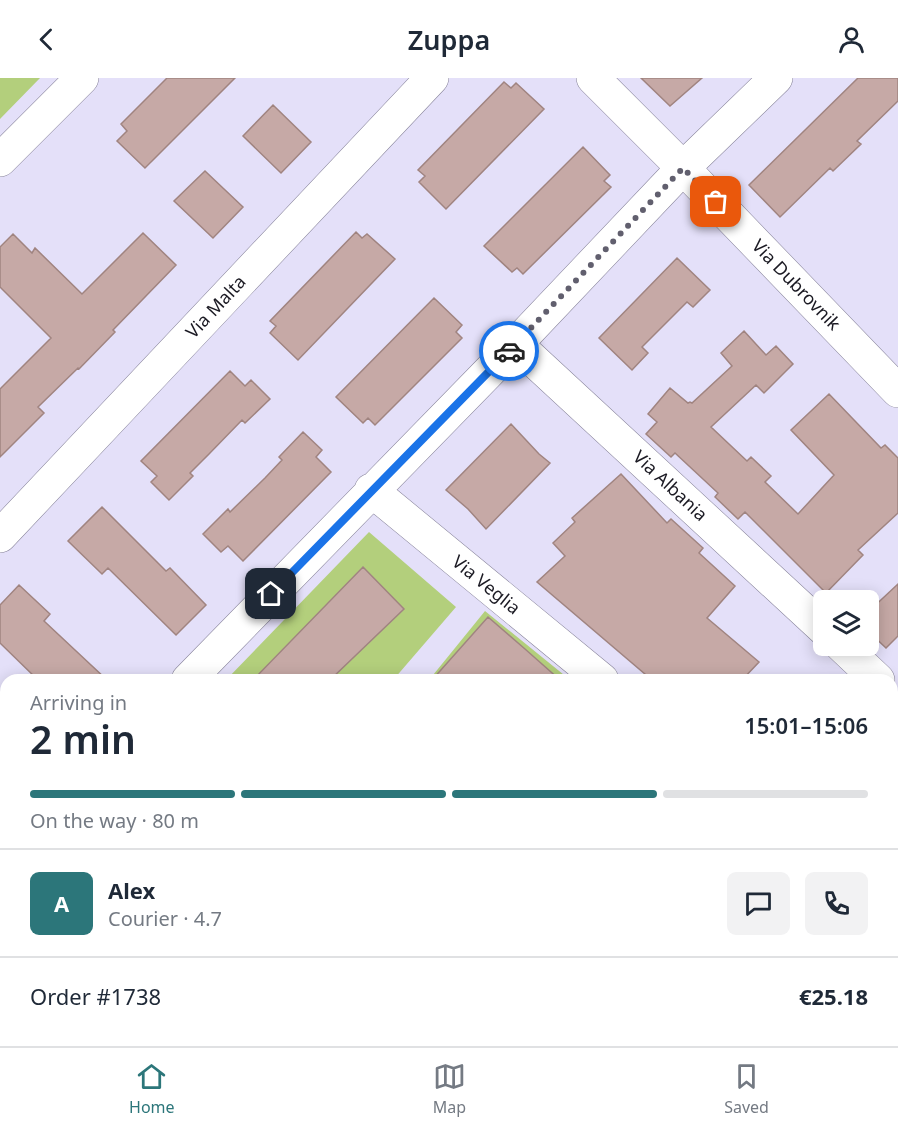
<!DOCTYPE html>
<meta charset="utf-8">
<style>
:root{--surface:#fff;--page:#f2f2f3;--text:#1f2937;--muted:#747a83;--line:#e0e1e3;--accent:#2c767a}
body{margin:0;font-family:"Noto Sans",sans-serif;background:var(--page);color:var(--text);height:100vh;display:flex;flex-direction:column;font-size:22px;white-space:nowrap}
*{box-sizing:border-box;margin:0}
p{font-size:20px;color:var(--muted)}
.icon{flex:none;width:33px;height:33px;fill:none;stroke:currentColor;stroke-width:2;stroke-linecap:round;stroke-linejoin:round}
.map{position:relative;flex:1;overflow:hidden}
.side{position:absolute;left:0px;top:596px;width:898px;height:374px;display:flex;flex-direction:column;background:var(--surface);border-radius:18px 18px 0 0;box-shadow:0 3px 15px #0003}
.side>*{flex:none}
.fabs{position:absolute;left:813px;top:512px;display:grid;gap:12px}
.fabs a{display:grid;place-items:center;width:66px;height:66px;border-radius:9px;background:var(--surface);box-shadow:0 3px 15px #0003;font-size:30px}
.pin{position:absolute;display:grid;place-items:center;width:51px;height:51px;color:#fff;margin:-26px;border-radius:12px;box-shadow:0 3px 9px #0006}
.courier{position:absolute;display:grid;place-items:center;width:60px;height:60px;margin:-30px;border:4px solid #1a73e8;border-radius:50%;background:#fff;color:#222;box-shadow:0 2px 8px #0007}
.head em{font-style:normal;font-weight:600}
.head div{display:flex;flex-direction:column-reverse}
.head{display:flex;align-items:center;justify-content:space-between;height:102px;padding:0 30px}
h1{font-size:39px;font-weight:600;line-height:45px}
.bar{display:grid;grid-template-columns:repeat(4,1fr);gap:9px 6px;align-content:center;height:72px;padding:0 30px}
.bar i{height:8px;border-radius:4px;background:var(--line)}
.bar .active{background:var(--accent)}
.bar p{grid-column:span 4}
.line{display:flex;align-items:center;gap:15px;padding:0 30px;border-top:2px solid var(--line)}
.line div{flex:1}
.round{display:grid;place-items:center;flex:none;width:63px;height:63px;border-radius:9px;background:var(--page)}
header{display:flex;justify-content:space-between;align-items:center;height:78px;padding:0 30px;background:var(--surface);font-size:27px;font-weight:600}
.tabs{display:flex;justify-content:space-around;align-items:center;height:84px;border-top:2px solid var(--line);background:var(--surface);font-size:16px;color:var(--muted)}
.tabs a{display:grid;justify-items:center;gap:3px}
.tabs .active{color:var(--accent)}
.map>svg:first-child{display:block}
.green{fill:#b3cf7c}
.building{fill:#c6a9a6;stroke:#a08480;stroke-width:1.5}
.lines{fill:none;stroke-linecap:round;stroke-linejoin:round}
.street-casing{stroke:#87839a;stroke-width:34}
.street{stroke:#fff;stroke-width:33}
.done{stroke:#615f6e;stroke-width:6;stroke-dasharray:0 10.8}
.route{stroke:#1a73e8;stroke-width:8}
.labels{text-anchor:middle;stroke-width:6;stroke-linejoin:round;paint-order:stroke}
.street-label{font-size:18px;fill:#1b1a23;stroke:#fff}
</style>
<header><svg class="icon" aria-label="back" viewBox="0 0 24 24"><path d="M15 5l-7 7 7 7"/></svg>Zuppa<svg class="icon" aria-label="person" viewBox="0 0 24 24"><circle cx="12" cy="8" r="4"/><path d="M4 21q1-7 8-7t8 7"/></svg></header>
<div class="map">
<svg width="898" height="968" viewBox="0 0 898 968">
<rect width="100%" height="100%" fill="#e4e0f9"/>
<path class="green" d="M0 0H40L0 41Z
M369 454 456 529 394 601 226 602Z
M485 533 569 601 429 602Z
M6 826V877L0 871V832Z
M102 963H625L620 968H108Z"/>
<path class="building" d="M167 0H235L145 90 117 63 127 53 121 46Z
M641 0H702L670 28Z
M858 0H898V23L857 63 861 66 833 93 830 90 780 139 749 107Z
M504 4 511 10 516 5 544 31 446 131 419 104 425 98 418 92Z
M273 27 311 64 281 95 243 58Z
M583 69 610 97 604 103 611 109 523 196 517 190 512 194 484 168Z
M205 93 243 129 213 160 174 123Z
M356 154 362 160 367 156 395 181 298 282 270 255 276 248 270 243Z
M143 155 176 187 113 252 115 254 79 291 78 290 38 329 44 335 0 379V311L51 260 0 209V169L13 156 32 175 35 170 82 216Z
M677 180 710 212 693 229 687 224 642 269 648 275 632 292 599 260Z
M434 220 462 247 456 254 462 260 375 347 368 340 363 345 336 319Z
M744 253 766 277 776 268 793 286 764 315 756 307 711 349 747 383 751 379 771 398 765 404 798 436 834 397 791 352 829 316 881 370 885 367 898 380V435L858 472 863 477 826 515 745 434 738 441 715 419 718 415 675 375 671 379 646 356 657 344 648 336 670 310 688 325 690 324 692 325 732 288 721 275Z
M230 293 245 308 251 302 270 321 245 345 242 342 209 376 190 395 193 398 169 422 151 404 157 398 141 383Z
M511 346 539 376 550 385 486 451 468 431 446 412Z
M303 354 322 372 316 379 331 394 243 483 228 468 221 474 203 456 228 431 230 434 265 400 282 382 279 379Z
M621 396 667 445 671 441 703 470 699 475 735 508 707 540 759 584 742 602H652L537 504 565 478 553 465 575 444 572 440Z
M102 429 166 493 170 490 206 527 176 557 108 490 102 496 68 463Z
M363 489 404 531 330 602H253Z
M898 506V558L886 570 868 553V534Z
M19 507 50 536 44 543 107 602H38L0 565V527Z
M488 539 525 571 560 602H432Z"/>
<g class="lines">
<defs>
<path id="street" d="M593 0 683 90 898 313
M0 82 82 0
M516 266 824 551
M371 412 602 602
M0 458 432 0
M841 567 878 602
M188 602 516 266 683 90 776 0
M0 795 6 789
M892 840 898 845
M0 908 6 913
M62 963 67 968"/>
</defs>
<use href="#street" class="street-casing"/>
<use href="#street" class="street"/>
</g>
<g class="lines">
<path class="done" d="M509 273 683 90 716 124"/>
<path class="route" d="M271 516 509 273"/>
</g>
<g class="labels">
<g class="street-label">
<text transform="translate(796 207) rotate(46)" y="6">Via Dubrovnik</text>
<text transform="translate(216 229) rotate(-47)" y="6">Via Malta</text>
<text transform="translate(670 408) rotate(43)" y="6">Via Albania</text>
<text transform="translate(486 507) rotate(39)" y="6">Via Veglia</text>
</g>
</g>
</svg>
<div class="fabs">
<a><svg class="icon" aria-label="layers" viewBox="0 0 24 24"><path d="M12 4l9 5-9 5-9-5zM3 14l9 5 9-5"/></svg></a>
</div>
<div class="pin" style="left:716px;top:124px;background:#ea580c"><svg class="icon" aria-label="bag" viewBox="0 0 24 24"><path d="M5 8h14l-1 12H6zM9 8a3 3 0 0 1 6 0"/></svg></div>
<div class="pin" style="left:271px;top:516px;background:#1f2937"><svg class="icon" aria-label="home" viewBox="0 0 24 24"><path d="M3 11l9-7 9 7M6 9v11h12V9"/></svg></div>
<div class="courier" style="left:509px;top:273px"><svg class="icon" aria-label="car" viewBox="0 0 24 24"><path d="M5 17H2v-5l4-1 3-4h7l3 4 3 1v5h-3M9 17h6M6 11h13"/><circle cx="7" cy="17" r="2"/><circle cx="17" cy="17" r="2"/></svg></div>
<section class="side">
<div class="head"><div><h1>2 min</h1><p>Arriving in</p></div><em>15:01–15:06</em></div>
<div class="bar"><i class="active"></i><i class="active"></i><i class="active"></i><i></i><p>On the way · 80 m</p></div>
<div class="line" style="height:108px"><b class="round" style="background:var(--accent);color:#fff">A</b><div><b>Alex</b><p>Courier · 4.7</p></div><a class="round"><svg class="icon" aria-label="chat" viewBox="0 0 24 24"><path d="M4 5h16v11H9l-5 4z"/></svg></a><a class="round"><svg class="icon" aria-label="phone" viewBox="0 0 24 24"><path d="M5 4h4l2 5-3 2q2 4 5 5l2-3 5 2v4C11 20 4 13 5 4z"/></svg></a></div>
<div class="line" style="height:78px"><div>Order #1738</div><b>€25.18</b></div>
</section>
</div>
<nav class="tabs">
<a class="active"><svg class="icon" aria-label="home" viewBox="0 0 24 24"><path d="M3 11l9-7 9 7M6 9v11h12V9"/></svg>Home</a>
<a><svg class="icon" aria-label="map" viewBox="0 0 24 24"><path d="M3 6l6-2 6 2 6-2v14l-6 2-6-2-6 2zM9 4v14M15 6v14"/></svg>Map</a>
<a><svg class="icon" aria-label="saved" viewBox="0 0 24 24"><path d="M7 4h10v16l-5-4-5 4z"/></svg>Saved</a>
</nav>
